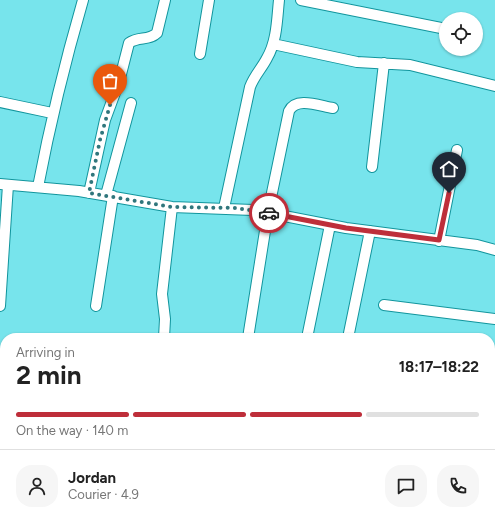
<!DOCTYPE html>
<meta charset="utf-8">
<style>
:root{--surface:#fff;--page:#f6f6f6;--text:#222;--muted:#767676;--line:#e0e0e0;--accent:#be2e3a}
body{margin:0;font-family:Figtree,sans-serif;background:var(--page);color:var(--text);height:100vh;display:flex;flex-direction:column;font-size:15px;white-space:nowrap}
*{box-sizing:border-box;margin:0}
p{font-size:13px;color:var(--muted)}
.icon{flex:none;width:22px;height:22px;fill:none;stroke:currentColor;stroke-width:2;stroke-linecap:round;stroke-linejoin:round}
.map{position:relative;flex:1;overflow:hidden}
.details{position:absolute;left:0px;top:333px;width:495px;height:196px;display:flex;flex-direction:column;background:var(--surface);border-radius:16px 16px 0 0;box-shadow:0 1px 3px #0004}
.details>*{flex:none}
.tools{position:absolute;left:439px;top:12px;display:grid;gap:8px}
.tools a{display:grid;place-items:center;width:44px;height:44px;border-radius:50%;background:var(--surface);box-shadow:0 1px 3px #0004;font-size:20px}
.pin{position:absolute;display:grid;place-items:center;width:34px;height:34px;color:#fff;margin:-41px -17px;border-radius:50% 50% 50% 0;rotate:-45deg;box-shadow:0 0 4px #0007}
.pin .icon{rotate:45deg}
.courier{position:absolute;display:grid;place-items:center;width:40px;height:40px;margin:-20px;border:3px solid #be2e3a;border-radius:50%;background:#fff;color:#222;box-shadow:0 1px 5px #0007}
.headline em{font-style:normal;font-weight:700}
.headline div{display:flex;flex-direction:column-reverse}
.headline{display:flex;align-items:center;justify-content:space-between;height:68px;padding:0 16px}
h1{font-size:26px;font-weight:700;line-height:30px}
.bar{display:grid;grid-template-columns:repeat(4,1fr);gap:6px 4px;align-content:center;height:48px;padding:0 16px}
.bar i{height:5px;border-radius:3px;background:var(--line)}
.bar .selected{background:var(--accent)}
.bar p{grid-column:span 4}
.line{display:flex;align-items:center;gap:10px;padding:0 16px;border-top:1px solid var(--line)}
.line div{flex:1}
.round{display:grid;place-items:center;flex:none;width:42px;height:42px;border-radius:16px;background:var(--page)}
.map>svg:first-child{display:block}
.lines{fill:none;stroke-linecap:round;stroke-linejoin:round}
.minor-casing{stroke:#12959d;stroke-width:12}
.minor{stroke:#fff;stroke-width:10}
.done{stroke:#30767c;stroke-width:4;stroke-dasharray:0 7.2}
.route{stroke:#be2e3a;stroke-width:5}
</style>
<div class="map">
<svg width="495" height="529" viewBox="0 0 495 529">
<rect width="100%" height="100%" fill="#77e4ec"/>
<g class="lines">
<defs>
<path id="minor" d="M301 0 446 29
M273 44 357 62 410 65 495 86
M200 54 209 0
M0 102 52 113
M372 167 384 63
M0 184 79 191 172 207 253 210 346 228 477 245 495 250
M38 187C50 124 65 62 83 0
M89 193 105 120 119 82 129 43C138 36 149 41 157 33L165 0
M106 195 131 103
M224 208 250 87C254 76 262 68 267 58 277 41 277 19 279 0
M439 241 457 150
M384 305 495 319
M0 306 8 185
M96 306 113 196
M164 338 165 319 162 294 172 207
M248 338 268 212 289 111C296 96 320 106 333 108
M307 338 330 225
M348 338 370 231
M490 449 495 450
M490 511H495
M414 524V529
M0 526 2 529
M47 529 48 524
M95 529 96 524
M279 529V524
M316 529V524"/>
</defs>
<use href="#minor" class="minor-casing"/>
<use href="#minor" class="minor"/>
</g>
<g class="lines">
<path class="done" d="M110 105 100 140 89 193 172 207 236 208 269 213"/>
<path class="route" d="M269 213 346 228 439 240 449 193"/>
</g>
</svg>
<div class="tools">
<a><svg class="icon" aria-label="locate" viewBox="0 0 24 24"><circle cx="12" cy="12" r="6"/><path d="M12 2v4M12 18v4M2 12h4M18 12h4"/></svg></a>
</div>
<div class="pin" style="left:110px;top:105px;background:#ea580c"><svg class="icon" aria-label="bag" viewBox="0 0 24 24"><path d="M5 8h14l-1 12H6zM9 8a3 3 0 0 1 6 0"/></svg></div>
<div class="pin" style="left:449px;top:193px;background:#1f2937"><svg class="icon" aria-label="home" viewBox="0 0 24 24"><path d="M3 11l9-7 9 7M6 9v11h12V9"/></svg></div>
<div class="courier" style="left:269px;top:213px"><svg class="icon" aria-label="car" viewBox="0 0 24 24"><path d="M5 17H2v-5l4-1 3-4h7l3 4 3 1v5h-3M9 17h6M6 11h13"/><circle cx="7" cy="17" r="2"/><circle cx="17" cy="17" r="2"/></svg></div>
<section class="details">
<div class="headline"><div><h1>2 min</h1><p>Arriving in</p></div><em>18:17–18:22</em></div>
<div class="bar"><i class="selected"></i><i class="selected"></i><i class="selected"></i><i></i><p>On the way · 140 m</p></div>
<div class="line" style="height:72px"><a class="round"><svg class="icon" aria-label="person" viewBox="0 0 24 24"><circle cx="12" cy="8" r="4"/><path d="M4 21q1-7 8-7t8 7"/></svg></a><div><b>Jordan</b><p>Courier · 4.9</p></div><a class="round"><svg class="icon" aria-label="chat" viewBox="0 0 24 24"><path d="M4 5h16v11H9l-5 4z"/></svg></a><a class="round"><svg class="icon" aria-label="phone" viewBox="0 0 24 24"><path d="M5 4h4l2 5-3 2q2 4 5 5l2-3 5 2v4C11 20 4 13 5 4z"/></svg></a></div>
</section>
</div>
